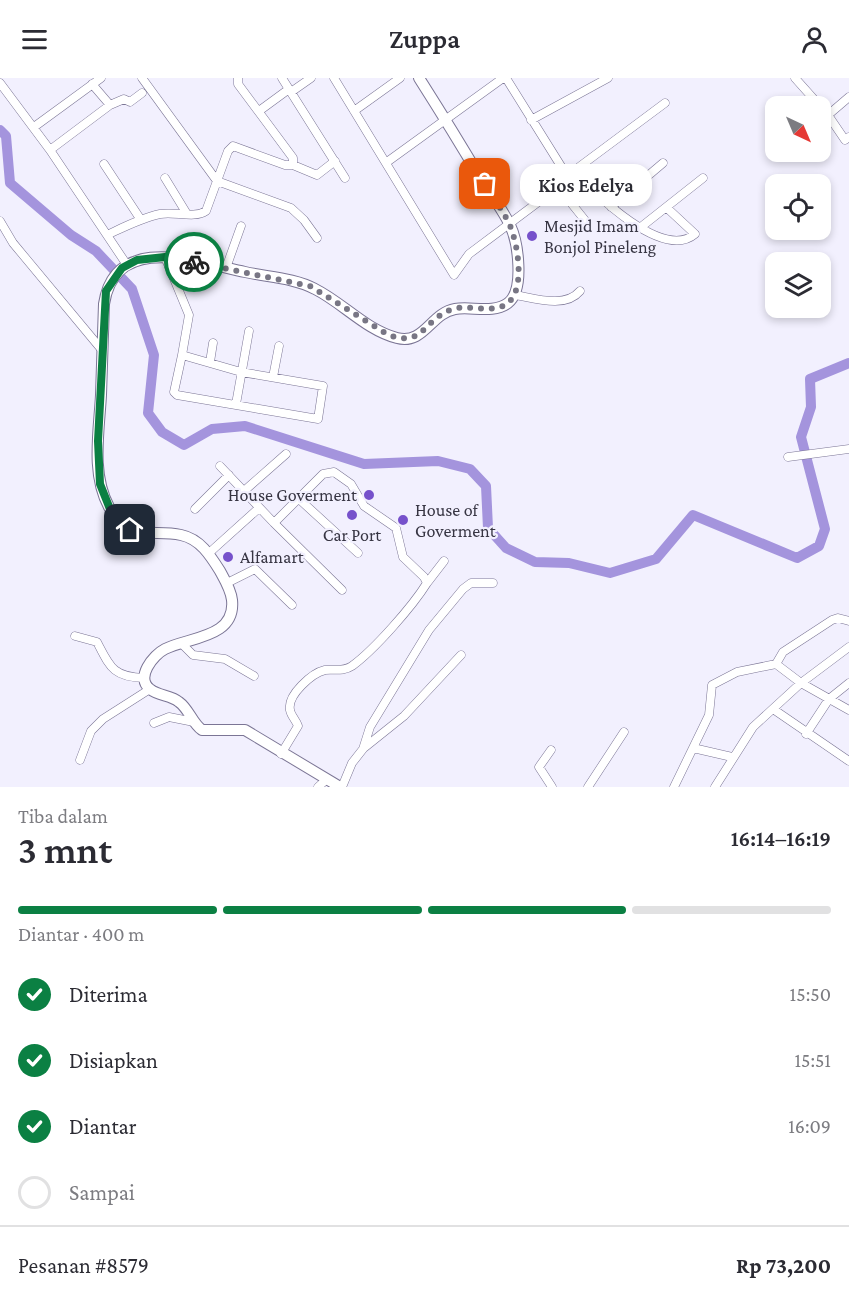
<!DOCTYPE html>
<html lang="id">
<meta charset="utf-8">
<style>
:root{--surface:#fff;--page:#f2f2f3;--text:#2b2b33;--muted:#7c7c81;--line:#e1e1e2;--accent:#0b8043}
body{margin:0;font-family:"Crimson Pro",serif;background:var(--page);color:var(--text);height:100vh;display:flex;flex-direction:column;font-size:22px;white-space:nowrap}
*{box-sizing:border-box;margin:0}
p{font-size:20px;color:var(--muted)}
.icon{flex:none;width:33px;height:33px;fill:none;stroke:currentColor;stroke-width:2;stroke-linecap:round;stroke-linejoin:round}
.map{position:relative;height:709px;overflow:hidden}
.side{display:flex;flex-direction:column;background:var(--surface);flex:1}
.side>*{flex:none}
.needle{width:39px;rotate:136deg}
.buttons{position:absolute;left:765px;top:18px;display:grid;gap:12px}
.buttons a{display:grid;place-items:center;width:66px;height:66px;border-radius:12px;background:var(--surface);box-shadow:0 3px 9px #0003;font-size:30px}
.pin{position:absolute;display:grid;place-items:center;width:51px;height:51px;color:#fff;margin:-26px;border-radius:12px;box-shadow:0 3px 9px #0006}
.courier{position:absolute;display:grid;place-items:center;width:60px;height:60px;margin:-30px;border:4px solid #0b8043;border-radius:50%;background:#fff;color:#222;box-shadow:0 2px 8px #0007}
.bubble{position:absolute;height:42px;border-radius:18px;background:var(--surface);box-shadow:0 3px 9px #0003;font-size:20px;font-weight:600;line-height:42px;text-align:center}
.overview em{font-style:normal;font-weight:600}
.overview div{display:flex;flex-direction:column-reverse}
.overview{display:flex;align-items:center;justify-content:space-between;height:102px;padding:0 18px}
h1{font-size:39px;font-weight:600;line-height:45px}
.bar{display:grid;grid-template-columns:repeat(4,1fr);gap:9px 6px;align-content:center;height:72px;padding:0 18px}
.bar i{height:8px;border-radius:4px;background:var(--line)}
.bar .selected{background:var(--accent)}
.bar p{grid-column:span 4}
.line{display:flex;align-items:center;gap:15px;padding:0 18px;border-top:2px solid var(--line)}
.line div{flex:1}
ol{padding:0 18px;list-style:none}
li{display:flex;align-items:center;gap:18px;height:66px}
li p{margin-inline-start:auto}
li .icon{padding:6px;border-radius:50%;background:var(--accent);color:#fff;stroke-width:4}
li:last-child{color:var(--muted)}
li i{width:33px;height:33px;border:3px solid var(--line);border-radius:50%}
header{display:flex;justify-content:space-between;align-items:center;height:78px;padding:0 18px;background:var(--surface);font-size:27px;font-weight:600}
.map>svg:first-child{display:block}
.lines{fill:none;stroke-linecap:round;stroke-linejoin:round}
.river{stroke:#a494dd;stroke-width:10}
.minor-casing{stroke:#7b7595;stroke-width:9}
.highway-casing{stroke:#7b7595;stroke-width:12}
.minor{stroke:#fff;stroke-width:8}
.highway{stroke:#fff;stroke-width:10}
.done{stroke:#787684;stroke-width:6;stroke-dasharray:0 10.8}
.route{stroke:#0b8043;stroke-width:8}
.poi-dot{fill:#7651cb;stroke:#f2f0fe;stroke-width:2}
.labels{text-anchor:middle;stroke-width:4.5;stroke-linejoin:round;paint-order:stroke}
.poi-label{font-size:18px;fill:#373543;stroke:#f2f0fe;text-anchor:start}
</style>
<header><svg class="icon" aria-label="menu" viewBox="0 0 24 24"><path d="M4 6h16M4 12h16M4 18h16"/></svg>Zuppa<svg class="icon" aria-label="person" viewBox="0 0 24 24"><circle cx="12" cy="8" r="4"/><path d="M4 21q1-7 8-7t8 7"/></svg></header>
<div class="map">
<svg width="849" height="709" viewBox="0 0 849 709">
<rect width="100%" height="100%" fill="#f2f0fe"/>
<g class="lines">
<path class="river" d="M0 52 6 58 10 105 71 157 96 173 132 211 154 277 148 335 162 354 184 367 212 351 245 348 364 386 438 383 470 391 486 408 488 450 506 470 535 484 569 485 610 495 656 481 693 437 797 480 819 468 825 451 801 359 811 329 810 301 849 285"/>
<defs>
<path id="minor" d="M142 0 217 103 291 130 304 142 317 160
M282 0 345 100
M334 0 454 197 469 176 569 101 506 0
M795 0 828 37 845 62 849 59
M0 5 50 72 127 187
M92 6 110 27
M291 14 311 0
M259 33 289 11
M354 33 400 0
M828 37 849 19
M531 42 608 0
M34 49 101 0
M50 72 110 27 124 21 130 24 142 15
M387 84 503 0
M104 86 141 142
M293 87 317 97 335 83
M575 93C594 116 663 183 695 156L667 130
M571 95 665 25
M165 100 187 136
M559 110 588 146
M611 129 663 85
M0 143 13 165 102 272
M641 149 703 100
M107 157C124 149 141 140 160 136 175 133 194 141 206 133L228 73 233 68 285 87H293V80L238 6V0
M165 179 189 237 182 277 241 294 323 308 318 341 177 317 174 314 182 277
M226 190 241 148
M515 217C534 220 565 231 580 213
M210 284 213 265
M273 299 279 268
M236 326 249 253
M788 379 849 371
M220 388 274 445 342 512
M244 413 286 376
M299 421 358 475
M195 431 229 397
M274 445 323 396 334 394 351 406 364 428 396 450 403 479 424 499 427 505C412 529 374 572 352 588 343 594 334 591 325 592 312 595 287 617 290 632 291 638 296 642 298 648L281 676
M209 475 259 430
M227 505 255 491 292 527
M427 505 444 483
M849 543 838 540 832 542 783 574 776 586 801 605 849 569
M75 558 97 564C110 589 113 599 144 600
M181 565 193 577 225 581 254 598
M773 631 849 683
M154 645 169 639 194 644
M806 656 829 621 849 605
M364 670 404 638 461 577
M693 670 732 679
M551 672 539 689 552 709
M80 682 91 653 103 641 150 611
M318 709 327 701
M342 709 352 685 363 671 370 649 429 552 463 511 471 505H493
M588 709 624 654
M674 709 709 637 712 607 737 594 776 586
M715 709 753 649 801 605 849 632"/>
<path id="highway" d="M340 709 245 652H202C192 645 189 631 179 624 171 617 158 618 150 611 135 600 153 577 165 571 189 559 236 560 232 522 231 512 225 502 220 493 210 477 200 461 181 457 151 451 129 465 109 429 91 396 99 354 101 317 102 287 103 257 104 226 115 154 197 184 245 194 267 199 295 200 315 211 343 225 366 252 397 260 424 267 431 235 455 231 471 228 493 236 508 225 525 212 518 164 510 147 502 131 491 116 481 101 461 67 440 33 419 0"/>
</defs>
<use href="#minor" class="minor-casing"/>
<use href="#highway" class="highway-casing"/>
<use href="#minor" class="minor"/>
<use href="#highway" class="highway"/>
</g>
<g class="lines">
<path class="done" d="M194 184 310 208 387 256C422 271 423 243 450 232 465 226 484 234 500 229 528 221 518 169 511 150 505 135 493 120 485 106"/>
<path class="route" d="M130 452 110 431 100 406 98 363 106 213 122 190 137 182 165 179 194 184"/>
</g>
<g class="poi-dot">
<circle cx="532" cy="158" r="6"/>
<circle cx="369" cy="417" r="6"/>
<circle cx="352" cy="437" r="6"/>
<circle cx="403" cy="442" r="6"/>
<circle cx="228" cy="479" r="6"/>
</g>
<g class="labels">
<g class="poi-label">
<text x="544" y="154">Mesjid Imam<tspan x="544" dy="21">Bonjol Pineleng</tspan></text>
<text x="357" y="423" text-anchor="end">House Goverment</text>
<text x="415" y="438">House of<tspan x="415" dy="21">Goverment</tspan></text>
<text x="352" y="463" text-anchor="middle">Car Port</text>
<text x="240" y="485">Alfamart</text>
</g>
</g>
</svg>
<div class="buttons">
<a><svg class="needle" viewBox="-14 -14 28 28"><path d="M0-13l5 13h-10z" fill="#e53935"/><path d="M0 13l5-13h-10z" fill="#7c7c81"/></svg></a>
<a><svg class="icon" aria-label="locate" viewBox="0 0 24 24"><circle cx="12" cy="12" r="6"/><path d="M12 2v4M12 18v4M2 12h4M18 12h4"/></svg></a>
<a><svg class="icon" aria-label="layers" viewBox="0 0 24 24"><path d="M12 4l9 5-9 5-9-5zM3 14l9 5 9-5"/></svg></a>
</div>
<div class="pin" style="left:485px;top:106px;background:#ea580c"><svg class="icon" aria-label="bag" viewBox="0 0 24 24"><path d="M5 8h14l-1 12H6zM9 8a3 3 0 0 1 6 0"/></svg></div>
<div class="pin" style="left:130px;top:452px;background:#1f2937"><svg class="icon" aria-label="home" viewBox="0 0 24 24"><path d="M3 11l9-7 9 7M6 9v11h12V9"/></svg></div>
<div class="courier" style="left:194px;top:184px"><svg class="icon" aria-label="bike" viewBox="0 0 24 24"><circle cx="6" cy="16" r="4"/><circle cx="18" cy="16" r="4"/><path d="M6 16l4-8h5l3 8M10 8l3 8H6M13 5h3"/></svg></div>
<div class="bubble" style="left:520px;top:86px;width:132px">Kios Edelya</div>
</div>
<section class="side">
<div class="overview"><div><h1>3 mnt</h1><p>Tiba dalam</p></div><em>16:14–16:19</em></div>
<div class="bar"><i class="selected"></i><i class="selected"></i><i class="selected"></i><i></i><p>Diantar · 400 m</p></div>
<ol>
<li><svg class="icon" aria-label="check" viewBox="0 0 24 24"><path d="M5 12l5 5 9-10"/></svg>Diterima<p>15:50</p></li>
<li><svg class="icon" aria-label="check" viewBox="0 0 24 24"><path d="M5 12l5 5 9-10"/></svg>Disiapkan<p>15:51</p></li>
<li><svg class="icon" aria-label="check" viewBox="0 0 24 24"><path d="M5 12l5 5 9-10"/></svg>Diantar<p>16:09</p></li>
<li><i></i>Sampai</li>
</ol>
<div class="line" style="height:78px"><div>Pesanan #8579</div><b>Rp 73,200</b></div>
</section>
